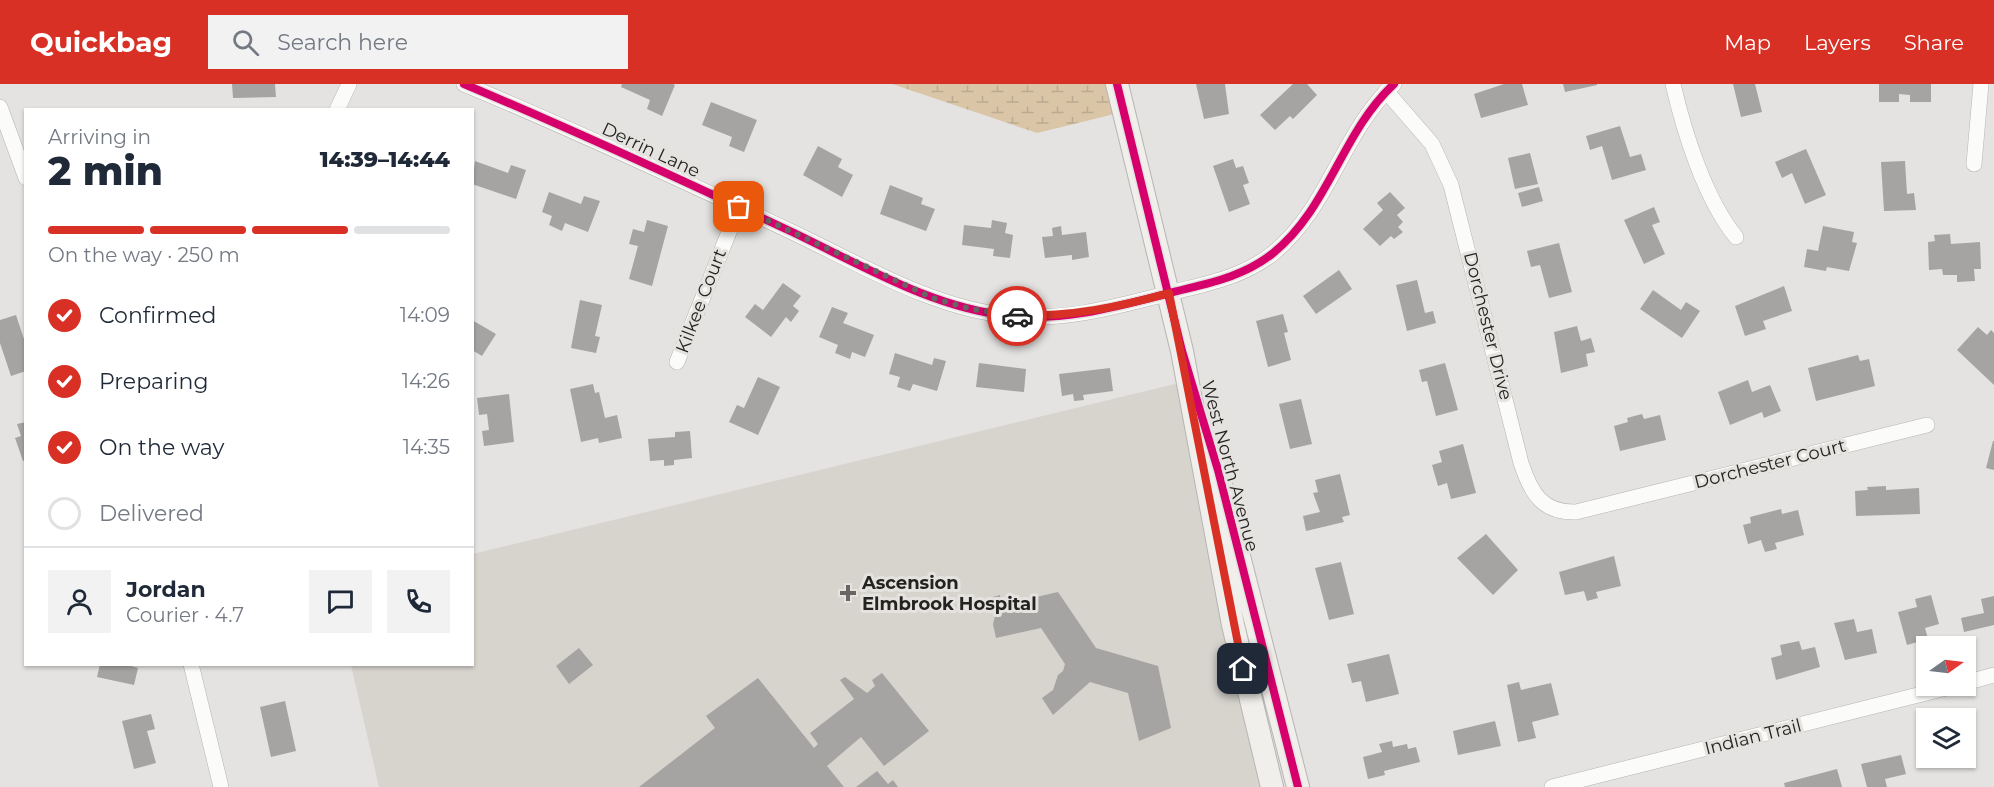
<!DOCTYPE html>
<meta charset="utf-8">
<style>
:root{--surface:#fff;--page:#f2f2f3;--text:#1f2937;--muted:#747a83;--line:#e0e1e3;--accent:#d93025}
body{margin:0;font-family:Montserrat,sans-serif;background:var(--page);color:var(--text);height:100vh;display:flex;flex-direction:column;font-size:22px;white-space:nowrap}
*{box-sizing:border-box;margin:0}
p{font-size:20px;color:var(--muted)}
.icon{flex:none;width:33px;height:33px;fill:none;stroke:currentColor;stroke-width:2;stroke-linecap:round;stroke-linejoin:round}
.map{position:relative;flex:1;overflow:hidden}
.side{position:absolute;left:24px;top:24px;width:450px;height:558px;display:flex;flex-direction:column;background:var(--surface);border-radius:0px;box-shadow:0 2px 4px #0004}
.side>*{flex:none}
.needle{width:39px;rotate:76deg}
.tools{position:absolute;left:1916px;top:552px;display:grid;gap:12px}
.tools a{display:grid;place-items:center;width:60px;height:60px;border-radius:0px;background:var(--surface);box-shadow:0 2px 4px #0004;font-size:30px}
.pin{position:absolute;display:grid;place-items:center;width:51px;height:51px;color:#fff;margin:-26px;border-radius:12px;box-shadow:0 3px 9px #0006}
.courier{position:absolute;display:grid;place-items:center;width:60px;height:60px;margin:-30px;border:4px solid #d93025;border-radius:50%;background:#fff;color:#222;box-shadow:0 2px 8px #0007}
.overview em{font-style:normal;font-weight:800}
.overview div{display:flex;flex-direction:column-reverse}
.overview{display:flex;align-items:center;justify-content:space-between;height:102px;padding:0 24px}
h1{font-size:39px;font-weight:800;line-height:45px}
.bar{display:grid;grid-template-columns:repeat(4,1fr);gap:9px 6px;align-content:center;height:72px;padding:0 24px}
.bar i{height:8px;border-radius:4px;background:var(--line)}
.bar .active{background:var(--accent)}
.bar p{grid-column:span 4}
.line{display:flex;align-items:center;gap:15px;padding:0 24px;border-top:2px solid var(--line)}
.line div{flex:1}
.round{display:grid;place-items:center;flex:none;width:63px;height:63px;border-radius:0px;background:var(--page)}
ol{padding:0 24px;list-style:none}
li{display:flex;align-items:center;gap:18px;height:66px}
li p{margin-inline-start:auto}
li .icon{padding:6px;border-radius:50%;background:var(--accent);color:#fff;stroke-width:4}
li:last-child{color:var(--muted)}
li i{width:33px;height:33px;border:3px solid var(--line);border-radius:50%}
header{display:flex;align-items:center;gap:36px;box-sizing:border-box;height:84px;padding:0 30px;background:var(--accent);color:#fff}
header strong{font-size:28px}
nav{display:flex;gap:33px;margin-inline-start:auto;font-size:21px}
.search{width:420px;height:54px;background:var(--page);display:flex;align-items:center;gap:15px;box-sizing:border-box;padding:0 21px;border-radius:0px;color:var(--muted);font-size:22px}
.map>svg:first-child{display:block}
.built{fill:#d7d4ce}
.wetland{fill:url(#wetland-marsh)}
.building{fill:#a5a4a3}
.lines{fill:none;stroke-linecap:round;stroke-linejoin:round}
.minor-casing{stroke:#b6b5b3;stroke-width:16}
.secondary-casing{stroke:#b6b5b3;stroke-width:24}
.minor{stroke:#fbfbfa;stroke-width:15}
.secondary{stroke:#f1efeb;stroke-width:22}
.cycleway-casing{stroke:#e5e3e0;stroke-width:11}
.cycleway{stroke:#d6006c;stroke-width:8}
.done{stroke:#676665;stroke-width:6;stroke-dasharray:0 10.8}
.route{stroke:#d93025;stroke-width:8}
.poi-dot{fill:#676665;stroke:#e5e3e0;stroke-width:2}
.labels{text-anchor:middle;stroke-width:6;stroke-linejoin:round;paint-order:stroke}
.street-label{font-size:18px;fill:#242322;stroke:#e5e3e0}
.poi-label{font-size:18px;font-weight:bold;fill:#242322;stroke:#e5e3e0;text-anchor:start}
</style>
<header>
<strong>Quickbag</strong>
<div class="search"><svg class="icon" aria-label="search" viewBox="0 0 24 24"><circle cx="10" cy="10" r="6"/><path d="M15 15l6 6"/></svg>Search here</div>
<nav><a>Map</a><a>Layers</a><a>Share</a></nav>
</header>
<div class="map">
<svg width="1994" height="703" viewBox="0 0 1994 703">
<defs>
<pattern id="wetland-marsh" width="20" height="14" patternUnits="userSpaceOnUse" patternTransform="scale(1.5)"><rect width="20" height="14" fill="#dac6a7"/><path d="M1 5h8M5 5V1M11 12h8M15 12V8" fill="none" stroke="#bbaa8f"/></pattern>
</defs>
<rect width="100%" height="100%" fill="#e4e3e1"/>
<path class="built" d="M1183 298 1268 703H379L351 581 472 580 473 470Z"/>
<path class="wetland" d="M892 0H1124L1131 26 1037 49Z"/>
<path class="building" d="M232 0H275L276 13 233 14Z
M622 0H673L675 1 662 32 647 25 650 16 621 3Z
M1196 0H1225L1229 30 1204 35Z
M1293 0H1307L1317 11 1293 35 1290 32 1275 46 1260 31Z
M1504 0H1522L1528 21 1481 34 1474 10Z
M1563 0H1597V1L1565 8Z
M1733 0H1755L1762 28 1741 33Z
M1879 0H1931V18H1910V11L1899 10V18H1879Z
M711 18 757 36 744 68 729 62 732 53 702 41Z
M1620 42 1630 73 1641 70 1646 86 1612 96 1602 62 1590 66 1586 52Z
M818 62 842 75 838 83 853 91 842 113 803 91Z
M1806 65 1826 111 1805 120 1792 89 1782 94 1775 78Z
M1530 69 1538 100 1515 105 1508 74Z
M1233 75 1236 84 1243 82 1249 99 1243 101 1250 120 1229 128 1213 82Z
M475 77 508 89 511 81 526 86 516 115 472 100Z
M1905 77 1907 110 1914 109 1916 126 1884 127 1881 78Z
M890 101 923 114 921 120 935 125 926 147 880 130Z
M1539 103 1543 117 1522 123 1518 109Z
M549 108 581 120 584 112 600 117 588 148 565 139 562 147 549 141 552 132 542 128Z
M1390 108 1405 124 1397 131 1403 138 1398 143 1403 148 1394 155 1391 152 1380 162 1363 145 1383 126 1377 119Z
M1654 123 1660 138 1652 141 1665 170 1644 180 1624 136Z
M647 136 668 142 652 202 629 195 638 162 629 160 633 145 644 148Z
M992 136 1007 139 1005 149 1013 151 1010 174 993 172 994 165 962 161 964 141 991 144Z
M1061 142 1062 151 1086 148 1089 173 1072 176V171L1045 174 1042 153 1053 152 1052 144Z
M1823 142 1854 148 1852 158 1857 159 1849 187 1827 183 1826 187 1804 183 1807 165 1818 167Z
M1950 150 1951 160 1980 158 1981 185H1974L1975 197 1957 198V191H1943L1942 185 1929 186 1928 158 1935 157 1934 151Z
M1559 159 1572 208 1549 214 1540 181 1531 183 1527 167Z
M1339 186 1352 205 1316 230 1303 212Z
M1417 196 1425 229 1433 227 1436 239 1407 247 1396 201Z
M783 199 801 212 793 222 799 227 791 238 786 233 771 253 745 233 755 220 763 226Z
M1784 202 1792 227 1763 237 1766 245 1745 252 1735 222Z
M1653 206 1681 226 1686 218 1700 227 1682 254 1640 225Z
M580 216 602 221 595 252 600 253 596 269 571 264Z
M832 223 848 229 843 239 874 251 865 273 852 268 850 275 835 269 838 261 819 253Z
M1283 230 1288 248 1284 249 1291 276 1268 283 1256 237Z
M16 231 26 261V287L11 292 0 259V236Z
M472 236 496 250 482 272 472 266Z
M1577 242 1581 257 1591 254 1595 268 1586 270 1588 282 1561 289 1554 248Z
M1978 243 1987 251 1991 246 1994 249V301L1957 266Z
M895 269 932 281 934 274 946 277 937 307 913 300 910 307 897 303 900 293 889 290Z
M1858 271 1860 277 1869 275 1875 302 1816 317 1808 284Z
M979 279 1026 285 1024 308 976 303Z
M1445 279 1458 326 1436 332 1427 297 1422 298 1419 286Z
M1110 284 1113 307 1083 311 1084 316 1074 317 1073 310 1062 312 1059 290Z
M758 293 780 303 758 351 729 338 737 321 744 324Z
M1748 296 1752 308 1770 301 1781 327 1764 334 1762 328 1730 341 1718 308Z
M593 300 595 309 599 308 605 334 617 331 622 354 599 359 598 354 581 358 570 305Z
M509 310 514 358 484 362 482 347 489 346 487 330 479 331 477 314Z
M1301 315 1312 360 1290 365 1279 320Z
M1642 330 1644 335 1660 331 1666 356 1620 367 1614 342 1628 338 1627 334Z
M26 338V376L23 377 15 354 21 352 17 340Z
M690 347 692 374 674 376V381L664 382V376L650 377 648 355 675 353V348Z
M1993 357H1994V386L1986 384Z
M1463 360 1476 409 1451 415 1447 399 1438 402 1432 381 1442 378 1439 367Z
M1340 390 1350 431 1342 433 1344 438 1306 447 1303 432 1320 428 1313 409 1318 408 1315 396Z
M1886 402V406L1919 404 1920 430 1856 432 1855 407 1868 406 1867 403Z
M1781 425 1782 430 1798 426 1804 451 1775 459 1777 465 1765 468 1761 456 1748 460 1743 441 1751 439 1750 433Z
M1486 450 1518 486 1493 511 1457 474Z
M1614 472 1621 502 1596 508 1598 514 1587 517 1584 507 1565 511 1559 488Z
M1341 478 1354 530 1329 536 1315 484Z
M1058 508 1096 564 1158 582 1171 644 1139 657 1128 609 1090 598 1053 631 1042 614 1053 606 1058 591 1063 587 1065 580 1041 544 996 554 993 540 996 528 993 513 1000 511 1002 521Z
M1931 511 1939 540 1925 544 1928 555 1907 561 1898 528 1917 523 1915 515Z
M1994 512V541L1964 548 1961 534 1984 529 1981 515Z
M1854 535 1857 548 1872 545 1877 569 1845 576 1834 539Z
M1799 557 1802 566 1815 563 1820 583 1776 596 1771 574 1782 571 1780 561Z
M579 564 593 581 569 600 556 582Z
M1389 570 1399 610 1366 618 1361 597 1352 599 1347 580Z
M100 580H124L138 584 134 601 97 593Z
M882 589 929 647 884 682 861 653 827 682 844 703H639L715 644 706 632 758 594 814 664 818 660 810 649 854 615 840 596 845 593 867 609 875 602 872 596Z
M1519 598 1521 606 1551 599 1559 631 1532 638 1536 654 1518 658 1507 601Z
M285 617 296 667 271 673 260 623Z
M151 630 155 645 147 647 156 679 134 685 122 637Z
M1495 637 1501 662 1458 671 1453 647Z
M1965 655 1971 673 1927 683 1925 674H1965Z
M1392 657 1393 663 1407 660 1408 665 1416 663 1420 678 1384 687 1385 691 1368 695 1363 673 1382 668 1379 660Z
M1901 671 1906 690 1885 695 1887 703H1867L1861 680Z
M1837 685 1842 703H1785L1784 699Z
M877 687 888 700 893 696 898 703H856Z"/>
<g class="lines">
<defs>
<path id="minor" d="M464 0C574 46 682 96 790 147 860 180 933 225 1011 232 1065 237 1115 223 1166 210 1203 200 1240 195 1272 170 1329 125 1341 49 1394 0
M1673 0C1684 48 1705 115 1736 153
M1386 7 1432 60 1451 101 1521 379C1531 409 1542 429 1576 428L1927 341
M0 23 26 94
M337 26 349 0
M1974 80 1981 0
M677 278 739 123
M191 580 221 703
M1965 599 1994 591
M1552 703 1954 602"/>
<path id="secondary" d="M1117 0 1182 267 1233 541 1272 703
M1215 378 1298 703"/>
</defs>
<use href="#minor" class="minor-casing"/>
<use href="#secondary" class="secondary-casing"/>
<use href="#minor" class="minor"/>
<use href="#secondary" class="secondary"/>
<defs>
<path id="cycleway" d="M464 0C574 46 682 96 790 147 860 180 933 225 1011 232 1065 237 1115 223 1166 210 1203 200 1240 195 1272 170 1329 125 1341 49 1394 0
M1117 0 1182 267 1218 386 1298 703"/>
</defs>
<use href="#cycleway" class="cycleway-casing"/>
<use href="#cycleway" class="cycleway"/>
</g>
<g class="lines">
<path class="done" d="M739 123 933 214 971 225 1017 232"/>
<path class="route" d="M1017 232C1073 232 1115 224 1169 209L1243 585"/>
</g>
<path class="poi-dot" d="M845 500h6v6h6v6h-6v6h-6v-6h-6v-6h6z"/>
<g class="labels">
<g class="street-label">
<text transform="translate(651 66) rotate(25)" y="6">Derrin Lane</text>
<text transform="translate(701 217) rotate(-69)" y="6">Kilkee Court</text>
<text transform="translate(1488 242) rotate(76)" y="6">Dorchester Drive</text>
<text transform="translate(1770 380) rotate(-14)" y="6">Dorchester Court</text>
<text transform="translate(1230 382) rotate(75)" y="6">West North Avenue</text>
<text transform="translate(1753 653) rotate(-14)" y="6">Indian Trail</text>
</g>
<g class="poi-label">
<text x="862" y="505">Ascension<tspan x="862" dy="21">Elmbrook Hospital</tspan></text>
</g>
</g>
</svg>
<div class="tools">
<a><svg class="needle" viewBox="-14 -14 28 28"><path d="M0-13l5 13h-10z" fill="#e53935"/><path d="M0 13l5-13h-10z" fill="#747a83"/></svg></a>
<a><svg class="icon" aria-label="layers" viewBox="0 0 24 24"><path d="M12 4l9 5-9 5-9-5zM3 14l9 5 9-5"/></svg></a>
</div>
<div class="pin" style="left:739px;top:123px;background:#ea580c"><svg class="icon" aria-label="bag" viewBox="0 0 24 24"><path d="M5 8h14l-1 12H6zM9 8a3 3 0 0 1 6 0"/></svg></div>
<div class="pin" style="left:1243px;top:585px;background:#1f2937"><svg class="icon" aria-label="home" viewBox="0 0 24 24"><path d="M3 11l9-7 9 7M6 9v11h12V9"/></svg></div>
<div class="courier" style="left:1017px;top:232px"><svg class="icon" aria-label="car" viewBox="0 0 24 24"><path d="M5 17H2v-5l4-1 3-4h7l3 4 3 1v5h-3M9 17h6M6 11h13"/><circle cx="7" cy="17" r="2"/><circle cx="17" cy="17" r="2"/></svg></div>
<section class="side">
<div class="overview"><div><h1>2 min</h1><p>Arriving in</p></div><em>14:39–14:44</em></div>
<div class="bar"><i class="active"></i><i class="active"></i><i class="active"></i><i></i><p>On the way · 250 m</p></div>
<ol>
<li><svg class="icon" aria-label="check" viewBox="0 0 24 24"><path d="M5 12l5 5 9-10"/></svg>Confirmed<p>14:09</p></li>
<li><svg class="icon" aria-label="check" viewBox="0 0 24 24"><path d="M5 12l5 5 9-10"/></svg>Preparing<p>14:26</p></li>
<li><svg class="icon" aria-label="check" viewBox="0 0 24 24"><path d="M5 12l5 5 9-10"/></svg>On the way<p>14:35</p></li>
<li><i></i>Delivered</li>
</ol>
<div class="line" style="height:108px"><a class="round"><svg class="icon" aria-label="person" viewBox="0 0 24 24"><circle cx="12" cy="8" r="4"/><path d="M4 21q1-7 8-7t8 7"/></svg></a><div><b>Jordan</b><p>Courier · 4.7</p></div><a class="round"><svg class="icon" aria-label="chat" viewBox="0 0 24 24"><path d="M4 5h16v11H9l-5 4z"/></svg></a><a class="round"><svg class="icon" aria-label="phone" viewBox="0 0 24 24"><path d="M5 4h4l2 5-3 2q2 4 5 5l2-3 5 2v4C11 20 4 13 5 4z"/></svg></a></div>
</section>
</div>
